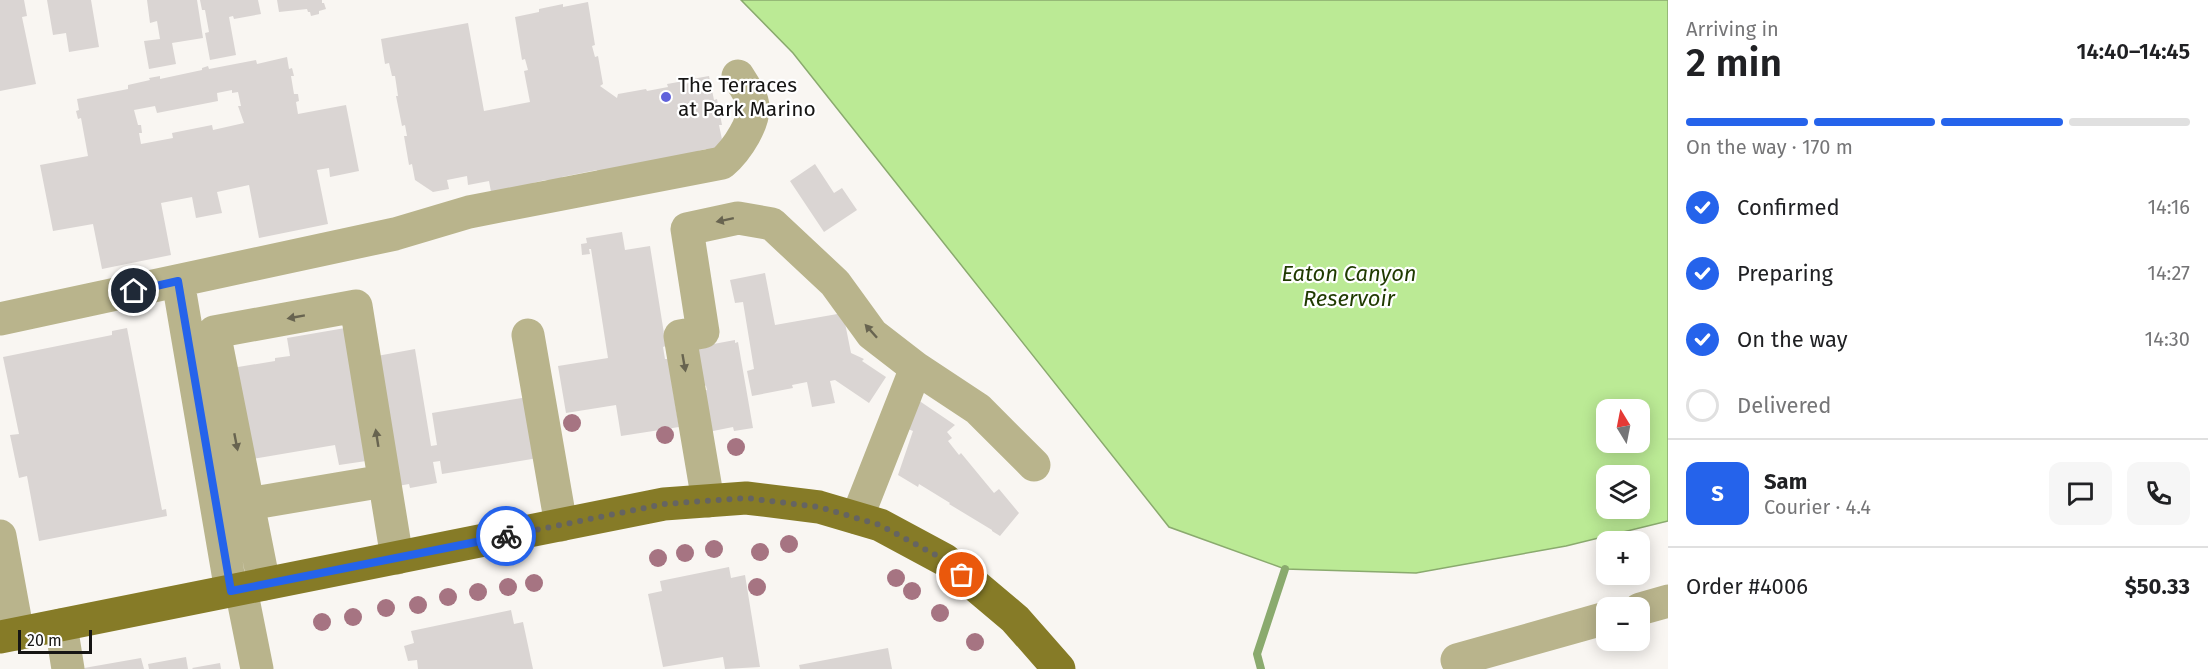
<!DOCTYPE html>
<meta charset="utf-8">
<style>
:root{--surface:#fff;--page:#f6f6f6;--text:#202124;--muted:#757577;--line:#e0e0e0;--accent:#2563eb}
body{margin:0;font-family:"Fira Sans",sans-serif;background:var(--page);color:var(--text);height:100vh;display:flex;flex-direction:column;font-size:22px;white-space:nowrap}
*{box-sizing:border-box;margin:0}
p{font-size:20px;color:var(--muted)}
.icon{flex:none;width:33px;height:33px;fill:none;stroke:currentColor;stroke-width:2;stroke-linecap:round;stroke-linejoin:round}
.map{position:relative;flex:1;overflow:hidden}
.drawer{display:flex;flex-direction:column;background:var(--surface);width:540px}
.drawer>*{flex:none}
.needle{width:39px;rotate:350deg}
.fabs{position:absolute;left:1596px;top:399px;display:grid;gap:12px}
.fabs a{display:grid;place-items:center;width:54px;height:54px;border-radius:12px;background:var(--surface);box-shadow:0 3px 15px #0003;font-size:30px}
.scale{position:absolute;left:18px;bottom:15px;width:74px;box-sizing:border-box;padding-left:6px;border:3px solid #161514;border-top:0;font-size:16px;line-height:21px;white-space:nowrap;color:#161514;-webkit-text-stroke:4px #fff;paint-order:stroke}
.pin{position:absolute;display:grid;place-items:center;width:51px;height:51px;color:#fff;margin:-26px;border:3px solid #fff;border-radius:50%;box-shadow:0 2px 6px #0007}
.courier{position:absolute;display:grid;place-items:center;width:60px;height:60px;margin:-30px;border:4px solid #2563eb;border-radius:50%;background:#fff;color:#222;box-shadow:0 2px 8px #0007}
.headline em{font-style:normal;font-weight:600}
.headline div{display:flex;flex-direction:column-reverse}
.headline{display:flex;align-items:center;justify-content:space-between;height:102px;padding:0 18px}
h1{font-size:39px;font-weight:600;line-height:45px}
.bar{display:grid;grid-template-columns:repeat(4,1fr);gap:9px 6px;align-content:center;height:72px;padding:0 18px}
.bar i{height:8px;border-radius:4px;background:var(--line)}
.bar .selected{background:var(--accent)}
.bar p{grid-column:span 4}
.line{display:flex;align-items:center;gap:15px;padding:0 18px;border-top:2px solid var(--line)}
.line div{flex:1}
.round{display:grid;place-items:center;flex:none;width:63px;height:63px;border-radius:12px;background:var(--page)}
ol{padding:0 18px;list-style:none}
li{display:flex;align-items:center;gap:18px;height:66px}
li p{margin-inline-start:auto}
li .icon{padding:6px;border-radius:50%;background:var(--accent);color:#fff;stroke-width:4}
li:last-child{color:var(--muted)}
li i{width:33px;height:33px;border:3px solid var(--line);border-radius:50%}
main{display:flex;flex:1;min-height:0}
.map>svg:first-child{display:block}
.water{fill:#bbea95;stroke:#8aaa6e;stroke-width:1.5;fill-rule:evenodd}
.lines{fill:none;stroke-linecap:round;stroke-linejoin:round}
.stream{stroke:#8aaa6e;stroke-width:8}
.building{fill:#dad5d3;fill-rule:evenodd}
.minor{stroke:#b9b48c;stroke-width:33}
.major{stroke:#867b27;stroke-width:33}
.tree{fill:#a67482}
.oneway{fill:#686450}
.done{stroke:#656462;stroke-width:6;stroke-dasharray:0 10.8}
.route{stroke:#2563eb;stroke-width:8}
.poi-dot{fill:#6062db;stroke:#fff;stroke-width:2}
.labels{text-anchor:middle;stroke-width:4.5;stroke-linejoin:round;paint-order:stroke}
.poi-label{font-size:21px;fill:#161514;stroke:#fff;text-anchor:start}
.water-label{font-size:22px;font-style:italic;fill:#1f3a00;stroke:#fff}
</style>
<main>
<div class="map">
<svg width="1668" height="669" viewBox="0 0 1668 669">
<rect width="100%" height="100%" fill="#f9f6f2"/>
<path class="water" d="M741 0H1668V521L1566 546 1416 573 1285 569 1169 527 793 53ZM1606 410H1640V442H1606ZM1606 476H1640V508H1606Z"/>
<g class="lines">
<path class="stream" d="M1261 669 1257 654 1285 569"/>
</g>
<path class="building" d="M0 0H24L27 16 22 17 36 84 0 91Z
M47 0H91L99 47 69 52 66 33 53 35Z
M147 0H197L203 38 172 43 176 64 149 69 144 41 160 39 157 21 150 23Z
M200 0H258L261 14 234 19 233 16 229 17 236 55 210 60 205 33 209 32 205 10H202Z
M277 0H322V3H324L326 9 319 11V14L311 16 310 12H308L307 9 279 12Z
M588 2 595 45 592 46 595 57 598 56 603 84 600 86 617 98 618 94 646 89 647 91 668 87 667 84 684 81 685 84 693 82 692 79 709 76 714 100 717 99 722 125H719L724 149 707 152 706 149 698 151 699 154 598 174 597 170 562 177 563 181 545 180 533 183 534 186 491 192 489 181 468 185 467 176 447 180 449 189 433 192 415 180 412 164 409 165 404 136H407L405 125 402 126 396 96H398L395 76H392L389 63 385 64 381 39 468 23 484 111 530 102 524 71 528 70 525 59 522 60 515 17 539 12V9L563 4V7Z
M287 57 289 69 292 68 294 76H291L294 94H298L299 101 296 102 298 114 346 105 359 171 330 177 329 168 317 170 328 224 259 238 249 185 217 192 222 213 196 218 192 197 161 203 171 255 102 269 93 224 53 231 40 165 88 156 81 118 78 119 76 111 79 110 77 99 128 89V85L150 80 149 78 160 76V79L202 70V68L208 66 209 69 256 60 257 64ZM232 90V93L238 92 241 106H238L244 123 213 130 212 125 172 133 173 138 141 144 139 133H142L141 125H138L134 110 155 106 157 113 218 101 217 93Z
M815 164 834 193 842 188 857 210 824 232 790 181Z
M622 232 625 250 650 246 666 346 663 347 665 359H668L679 427 621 436 616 405 566 413 558 366 608 358 591 249H589L590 254 582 255 581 244 587 243 586 238Z
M765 273 775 325 843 313 851 353 864 359 862 361 886 377 869 403 835 380 830 381 835 403 812 407 807 382 792 385 793 388 752 396 747 371 754 369 743 302 735 303 730 280Z
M351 327 373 460 339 465 335 445 241 461 226 369 275 361V358L290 356 287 338Z
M127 328 162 510 166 509 167 516 39 541 27 476 19 478 10 435 19 434 3 357 112 335V331Z
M735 340V343L738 342 753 428 734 431 733 427 703 433 695 392 707 390 706 386 698 381 692 348Z
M415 349 431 446 437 445 432 413 534 396 544 457 442 474 440 461 433 462 437 483 410 488 409 484 398 486 377 356Z
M918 400 955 425 947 432 952 438 948 441 959 455 961 453 994 493 999 489 1019 513 1000 536 992 531V530L949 504 950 503 919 484 918 487 898 475 913 431 908 429Z
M729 567 731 578 745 575 760 667 725 669 723 657 663 667 648 594 662 591 660 581Z
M511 610 514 624 523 622 533 669H418L417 660 408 661 404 646 414 643 411 631Z
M888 648 892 669H800L799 665Z
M186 657 188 669H149L148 664Z
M141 658 144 669H84V668Z
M220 663 221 669H193L192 668Z"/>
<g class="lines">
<path class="minor" d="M178 281 231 591
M0 319 395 234 469 212 722 163C736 151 758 120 752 101 749 92 743 84 738 76
M528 335 561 525
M708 501 680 336 703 332 687 229 738 218 772 224 835 283 872 334 916 368 978 409 1034 465
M248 504 384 481
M857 518 916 368
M0 536 18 634
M264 584 214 332 356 306 397 558
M241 589 257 669
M1640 609 1668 601
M61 625 68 669
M1457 660 1606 618"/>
<path class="major" d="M0 637 664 504 746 498 819 507 880 525 945 560 1015 619 1059 669"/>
</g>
<g class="tree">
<circle cx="572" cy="423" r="9"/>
<circle cx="665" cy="435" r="9"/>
<circle cx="736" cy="447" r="9"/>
<circle cx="789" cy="544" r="9"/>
<circle cx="714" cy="549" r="9"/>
<circle cx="760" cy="552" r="9"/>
<circle cx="685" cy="553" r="9"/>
<circle cx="658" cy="558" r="9"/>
<circle cx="896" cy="578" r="9"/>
<circle cx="534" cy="583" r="9"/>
<circle cx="508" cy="587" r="9"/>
<circle cx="757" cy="587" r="9"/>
<circle cx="912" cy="591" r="9"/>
<circle cx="478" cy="592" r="9"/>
<circle cx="448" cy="597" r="9"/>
<circle cx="418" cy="605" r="9"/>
<circle cx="386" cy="608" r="9"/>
<circle cx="940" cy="613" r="9"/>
<circle cx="353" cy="617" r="9"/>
<circle cx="322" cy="622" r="9"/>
<circle cx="975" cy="642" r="9"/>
</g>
<defs><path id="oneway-solid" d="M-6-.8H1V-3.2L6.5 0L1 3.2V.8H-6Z" transform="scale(1.5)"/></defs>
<g class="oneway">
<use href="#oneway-solid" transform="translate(725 220) rotate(168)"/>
<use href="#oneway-solid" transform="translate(296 317) rotate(170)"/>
<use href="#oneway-solid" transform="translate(871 331) rotate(-132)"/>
<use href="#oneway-solid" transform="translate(684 363) rotate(80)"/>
<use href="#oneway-solid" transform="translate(377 438) rotate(-99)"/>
<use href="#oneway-solid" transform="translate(236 442) rotate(79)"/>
</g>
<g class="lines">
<path class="done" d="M506 536 664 504 746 498 819 507 880 525 945 560 962 575"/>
<path class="route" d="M134 291 178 281 231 591 506 536"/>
</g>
<circle class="poi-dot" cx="666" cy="97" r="6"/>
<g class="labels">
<g class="poi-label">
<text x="678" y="92">The Terraces<tspan x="678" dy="24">at Park Marino</tspan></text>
</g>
<g class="water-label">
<text x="1349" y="281">Eaton Canyon<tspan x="1349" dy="25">Reservoir</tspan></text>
</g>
</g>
</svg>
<div class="fabs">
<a><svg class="needle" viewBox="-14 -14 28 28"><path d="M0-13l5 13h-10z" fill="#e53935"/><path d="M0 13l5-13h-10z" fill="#757577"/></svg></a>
<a><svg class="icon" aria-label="layers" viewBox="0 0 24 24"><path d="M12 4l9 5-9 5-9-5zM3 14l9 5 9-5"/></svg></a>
<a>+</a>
<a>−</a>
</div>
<div class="scale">20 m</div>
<div class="pin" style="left:962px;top:575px;background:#ea580c"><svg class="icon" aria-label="bag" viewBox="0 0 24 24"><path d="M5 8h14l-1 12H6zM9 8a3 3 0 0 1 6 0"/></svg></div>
<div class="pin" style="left:134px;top:291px;background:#1f2937"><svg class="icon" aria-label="home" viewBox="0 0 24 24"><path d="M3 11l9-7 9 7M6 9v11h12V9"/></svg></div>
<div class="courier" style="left:506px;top:536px"><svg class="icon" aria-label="bike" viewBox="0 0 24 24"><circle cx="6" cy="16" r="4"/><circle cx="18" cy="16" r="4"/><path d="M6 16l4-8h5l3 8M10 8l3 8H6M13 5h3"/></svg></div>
</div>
<section class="drawer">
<div class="headline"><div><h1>2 min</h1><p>Arriving in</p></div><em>14:40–14:45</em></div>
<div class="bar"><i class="selected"></i><i class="selected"></i><i class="selected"></i><i></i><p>On the way · 170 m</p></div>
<ol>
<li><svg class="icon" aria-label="check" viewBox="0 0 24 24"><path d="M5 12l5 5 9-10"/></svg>Confirmed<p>14:16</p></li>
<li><svg class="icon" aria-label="check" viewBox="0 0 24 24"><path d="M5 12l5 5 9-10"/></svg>Preparing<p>14:27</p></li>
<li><svg class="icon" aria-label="check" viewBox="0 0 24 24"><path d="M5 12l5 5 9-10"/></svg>On the way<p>14:30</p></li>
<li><i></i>Delivered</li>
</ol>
<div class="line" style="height:108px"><b class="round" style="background:var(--accent);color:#fff">S</b><div><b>Sam</b><p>Courier · 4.4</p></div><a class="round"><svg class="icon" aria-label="chat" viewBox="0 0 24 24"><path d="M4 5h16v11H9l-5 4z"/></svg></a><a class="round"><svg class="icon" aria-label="phone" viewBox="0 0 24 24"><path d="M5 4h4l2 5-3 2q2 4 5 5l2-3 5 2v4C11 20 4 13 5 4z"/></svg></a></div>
<div class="line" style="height:78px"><div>Order #4006</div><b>$50.33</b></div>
</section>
</main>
